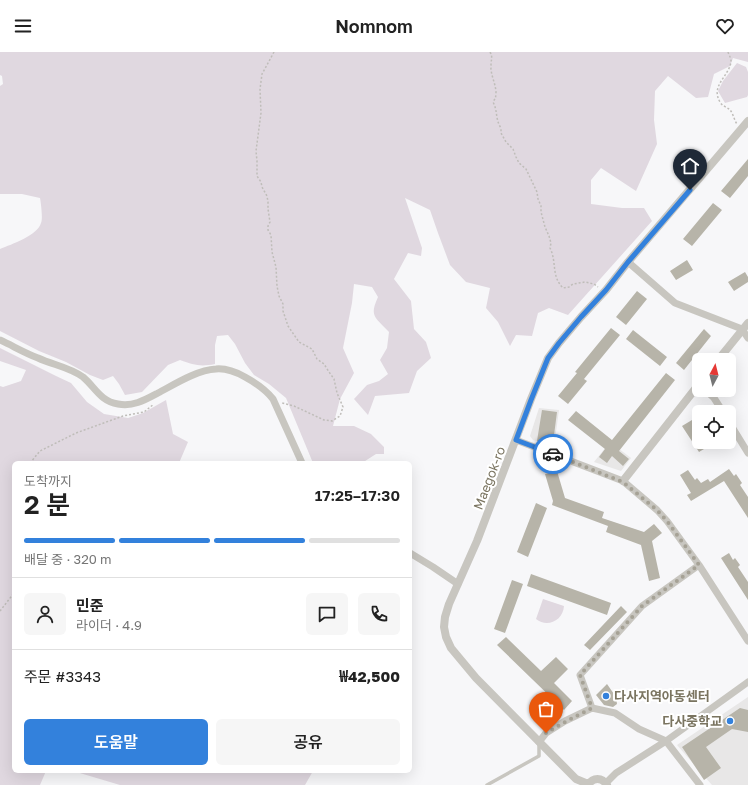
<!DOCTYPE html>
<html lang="ko">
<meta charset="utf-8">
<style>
:root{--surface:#fff;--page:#f6f6f6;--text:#222;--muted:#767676;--line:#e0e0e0;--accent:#3381dc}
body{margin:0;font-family:"Golos Text","Noto Sans KR",sans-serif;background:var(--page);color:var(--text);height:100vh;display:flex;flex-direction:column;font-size:15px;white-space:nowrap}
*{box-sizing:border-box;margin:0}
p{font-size:13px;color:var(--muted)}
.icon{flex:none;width:22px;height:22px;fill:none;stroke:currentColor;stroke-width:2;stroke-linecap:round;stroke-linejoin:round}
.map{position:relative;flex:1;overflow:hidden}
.side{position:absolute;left:12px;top:409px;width:400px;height:312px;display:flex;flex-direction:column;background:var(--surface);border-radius:6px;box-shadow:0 4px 16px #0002}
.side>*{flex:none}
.needle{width:26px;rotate:7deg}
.tools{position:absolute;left:692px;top:301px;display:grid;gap:8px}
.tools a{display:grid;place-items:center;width:44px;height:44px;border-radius:6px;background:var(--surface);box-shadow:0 4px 16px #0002;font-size:20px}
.pin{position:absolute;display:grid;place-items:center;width:34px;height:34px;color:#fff;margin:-41px -17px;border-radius:50% 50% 50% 0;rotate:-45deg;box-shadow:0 0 4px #0007}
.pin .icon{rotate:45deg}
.courier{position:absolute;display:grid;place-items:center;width:40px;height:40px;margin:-20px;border:3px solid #3381dc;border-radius:50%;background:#fff;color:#222;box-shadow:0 1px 5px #0007}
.headline em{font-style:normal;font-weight:600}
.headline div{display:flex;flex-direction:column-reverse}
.headline{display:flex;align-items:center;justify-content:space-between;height:68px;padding:0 12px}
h1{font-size:26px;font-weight:600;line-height:30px}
.bar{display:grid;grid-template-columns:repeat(4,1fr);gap:6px 4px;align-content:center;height:48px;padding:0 12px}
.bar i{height:5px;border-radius:3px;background:var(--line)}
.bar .active{background:var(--accent)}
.bar p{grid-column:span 4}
.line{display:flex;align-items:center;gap:10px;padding:0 12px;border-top:1px solid var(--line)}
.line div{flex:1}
.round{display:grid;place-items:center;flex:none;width:42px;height:42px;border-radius:6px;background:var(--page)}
.action{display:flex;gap:8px;margin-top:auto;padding:8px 12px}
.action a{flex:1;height:46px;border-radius:6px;background:var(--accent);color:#fff;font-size:16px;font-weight:600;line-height:46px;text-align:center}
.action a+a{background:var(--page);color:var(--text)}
header{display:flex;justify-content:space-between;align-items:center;height:52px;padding:0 12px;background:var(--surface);font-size:18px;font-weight:600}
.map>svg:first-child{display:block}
.built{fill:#e8e7e7}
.green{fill:#e0d8e0}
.building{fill:#b7b4a9}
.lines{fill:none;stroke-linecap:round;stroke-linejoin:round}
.path{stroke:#bfbdb9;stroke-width:1.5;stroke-dasharray:2 2;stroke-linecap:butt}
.service{stroke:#c8c6c0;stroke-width:3.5}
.minor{stroke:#c8c6c0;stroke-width:7}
.tertiary{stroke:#c8c6c0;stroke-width:8}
.done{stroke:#a6a296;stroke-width:4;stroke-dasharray:0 7.2}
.route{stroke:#3381dc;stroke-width:5}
.poi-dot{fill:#3381dc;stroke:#fff;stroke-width:1.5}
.labels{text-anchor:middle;stroke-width:4;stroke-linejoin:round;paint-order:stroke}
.street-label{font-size:13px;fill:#7a7460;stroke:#fff}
.poi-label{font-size:13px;font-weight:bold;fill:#7a7460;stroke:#fff;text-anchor:start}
</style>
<header><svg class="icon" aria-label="menu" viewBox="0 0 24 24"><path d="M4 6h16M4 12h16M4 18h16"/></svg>Nomnom<svg class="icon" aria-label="heart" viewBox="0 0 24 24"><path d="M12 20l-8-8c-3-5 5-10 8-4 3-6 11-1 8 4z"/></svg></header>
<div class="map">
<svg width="748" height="733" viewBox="0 0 748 733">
<rect width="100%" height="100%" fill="#f7f7f9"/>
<path class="built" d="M539 356 559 358 554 395 533 388 530 384Z
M610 390 631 406 621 419 594 410Z
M748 645V733H712L677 693Z"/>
<path class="green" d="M0 0H748V10L733 6 730 14 714 22 708 45 696 46 668 24 655 39 654 68 657 92 636 139 601 116 591 128V152L622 156H644L652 169 568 263 549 256 538 261 532 284 516 283 510 294 498 270 486 256 490 236 466 230 450 213 438 181 430 158 405 146 422 196 421 204 408 201 394 227 411 249 414 277 426 290 431 306 417 319 409 341 375 344 368 363 354 347 367 333 379 329 388 322 380 308 387 296 389 280C375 265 369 265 378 245L372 235 354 232 352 251 343 296 354 321 340 347 333 374H354L371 382 384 395V402H376L362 411H313L286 346 269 332 254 323 245 311 235 292 228 283 217 284 215 293V312C200 315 194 313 180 308L168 313 142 340 125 343 119 332 113 324 103 328 90 323 66 310 39 299 0 279V197C12 192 37 184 41 171 43 167 41 151 40 146L22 142H0V34L3 32 2 24 0 23Z
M737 11 746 15 748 20V43L747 45 725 51 718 39 723 29Z
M0 296 56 324 71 331 87 350 104 362 128 366 143 361 166 348 173 382 188 390 179 411H14V719H46L40 733H0V334L3 335 21 329 26 318 0 309Z
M543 547 564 554C563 569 547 576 536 567Z
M73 719H313L305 733H120Z"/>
<path class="building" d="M748 107V124L730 146 721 139Z
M713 151 722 158 692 194 683 187Z
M687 208 693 218 676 228 670 219Z
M745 220 748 225V230L734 239 728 230Z
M637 239 647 247 626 273 616 265Z
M611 276 620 283 584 327 587 329 568 352 558 344 577 321 575 320Z
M704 277 711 284 684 318 676 311Z
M633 278 667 305 660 314 626 287Z
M666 321 675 328 619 399 629 407 623 414 612 404 607 411 599 405 605 397 568 368 576 359 612 388Z
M542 358 557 360 553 391 537 389Z
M692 368 697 375 699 374V390H706L709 394 699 400 682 374Z
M729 417 734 424 736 422 742 431 740 433 748 445V466L724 429 691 449 687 443 691 441 680 423 688 418 695 428 697 426 701 431 708 427 710 430Z
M557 419 565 446 604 460 602 466 644 480 654 472 662 481 652 489 660 526 649 529 641 493 606 480 608 474 552 453 553 449 545 422Z
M536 451 547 456 528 505 517 500Z
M729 501 733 508 735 506 740 513 738 515 748 530V548L721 506Z
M531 522 611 551 607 563 527 534Z
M512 528 523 532 505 581 494 577Z
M621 554 627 560 590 598 584 593Z
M506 585 541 619 556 605 568 617 554 631 572 649 564 658 497 593Z
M607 632 616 645 617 652 613 655 604 653 596 643Z
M740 656 748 658V680L732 677 706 695 721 716 704 728 682 695Z"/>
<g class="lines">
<path class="path" d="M274 0 262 22 260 37 261 61 256 99 257 109V124L261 130 262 135 267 144 268 150V157L270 170 268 174V178L271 183 272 200 276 215 277 234 279 244 283 252V259L288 274 299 290 312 297 317 307 324 312 329 320 334 327 337 341 343 355 340 364 332 369 324 368 294 354 282 351
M490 0C493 5 491 8 491 13 490 22 496 32 496 41 496 45 495 47 493 50 498 59 495 67 501 76V81L506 90 513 97 516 105 519 111 526 117 537 140 538 147 541 154V160L545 175 549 184 551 191 550 196C557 210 551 224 563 236L569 235 573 232 585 230 594 232 598 235
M728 0C729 3 731 6 731 9 730 24 710 33 720 50 722 54 727 55 730 58 733 61 734 68 737 72
M30 411 40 399 76 381 123 364 144 360 154 352
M0 559 14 541"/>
<path class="service" d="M487 733 539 704V692"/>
<path class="minor" d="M628 210 675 251 742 277 748 286
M0 288C13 294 25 301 38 306 53 313 69 315 83 325 95 335 100 349 118 352 133 355 145 348 158 341 175 332 197 318 216 317 227 316 236 320 245 325 256 331 265 337 273 347L302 411
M705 338 714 346 723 360
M729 370 748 401
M516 388 623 429 657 458 667 469 699 513 748 589
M410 501 433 515 458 532
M592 656 615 661 639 677 666 689 700 733
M539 690 546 681 565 669 592 656 580 623 642 554 699 513
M606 731 616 721 666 689 748 630"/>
<path class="tertiary" d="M718 308 748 271
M623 429 699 332
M588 732 576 727 476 626 451 596 446 585 444 575 445 565 449 552 477 489 531 347 548 306 559 291 581 265 606 238 628 210 748 69
M588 733C593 725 602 725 607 733"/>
</g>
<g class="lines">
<path class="done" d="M546 681 565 670 592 656 580 623 642 554 699 513 667 469 657 458 623 430 553 402"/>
<path class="route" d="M553 402 516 388 531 348 548 306 559 291 581 265 606 238 628 210 690 138"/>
</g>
<g class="poi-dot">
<circle cx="606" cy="644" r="4"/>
<circle cx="730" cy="669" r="4"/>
</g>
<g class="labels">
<g class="street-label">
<text transform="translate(489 426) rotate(-69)" y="5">Maegok-ro</text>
</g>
<g class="poi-label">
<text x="614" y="649">다사지역아동센터</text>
<text x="722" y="674" text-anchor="end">다사중학교</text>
</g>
</g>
</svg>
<div class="tools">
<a><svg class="needle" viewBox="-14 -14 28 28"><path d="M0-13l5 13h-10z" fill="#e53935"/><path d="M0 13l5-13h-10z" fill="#767676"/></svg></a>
<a><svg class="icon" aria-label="locate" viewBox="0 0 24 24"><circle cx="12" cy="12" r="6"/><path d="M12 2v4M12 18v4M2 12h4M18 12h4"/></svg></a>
</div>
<div class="pin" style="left:546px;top:681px;background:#ea580c"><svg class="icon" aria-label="bag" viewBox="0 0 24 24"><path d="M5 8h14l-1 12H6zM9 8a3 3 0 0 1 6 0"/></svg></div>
<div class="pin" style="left:690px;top:138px;background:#1f2937"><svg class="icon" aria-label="home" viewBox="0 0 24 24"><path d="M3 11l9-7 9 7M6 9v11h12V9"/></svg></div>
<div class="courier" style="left:553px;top:402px"><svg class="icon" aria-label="car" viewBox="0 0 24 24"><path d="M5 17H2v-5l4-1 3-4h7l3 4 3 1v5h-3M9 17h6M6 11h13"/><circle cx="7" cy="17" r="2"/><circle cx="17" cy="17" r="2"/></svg></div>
<section class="side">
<div class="headline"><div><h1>2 분</h1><p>도착까지</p></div><em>17:25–17:30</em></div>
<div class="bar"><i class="active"></i><i class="active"></i><i class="active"></i><i></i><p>배달 중 · 320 m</p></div>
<div class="line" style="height:72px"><a class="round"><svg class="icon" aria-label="person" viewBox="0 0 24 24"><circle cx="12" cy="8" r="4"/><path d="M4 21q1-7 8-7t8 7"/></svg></a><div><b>민준</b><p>라이더 · 4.9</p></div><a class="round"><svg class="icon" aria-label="chat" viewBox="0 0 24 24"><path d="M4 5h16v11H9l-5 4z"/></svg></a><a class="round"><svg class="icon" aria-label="phone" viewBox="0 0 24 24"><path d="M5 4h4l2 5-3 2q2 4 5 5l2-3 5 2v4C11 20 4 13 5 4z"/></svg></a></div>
<div class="line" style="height:52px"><div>주문 #3343</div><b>₩42,500</b></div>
<div class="action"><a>도움말</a><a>공유</a></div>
</section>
</div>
